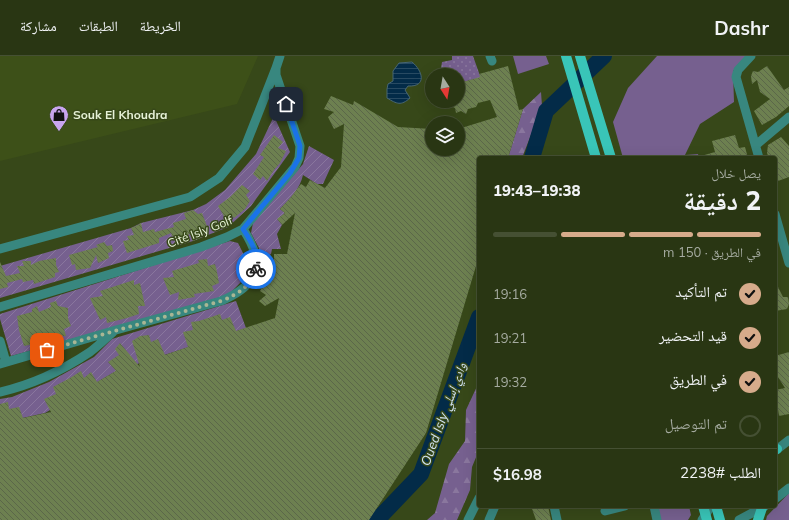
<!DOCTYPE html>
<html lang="ar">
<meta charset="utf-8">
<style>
:root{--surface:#293613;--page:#354121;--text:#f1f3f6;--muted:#a5aba0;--line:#455033;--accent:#d6ab8b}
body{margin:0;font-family:Mulish,"Noto Naskh Arabic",sans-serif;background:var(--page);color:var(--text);direction:rtl;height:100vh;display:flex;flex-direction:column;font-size:15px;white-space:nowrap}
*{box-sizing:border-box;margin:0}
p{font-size:13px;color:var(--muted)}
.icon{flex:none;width:22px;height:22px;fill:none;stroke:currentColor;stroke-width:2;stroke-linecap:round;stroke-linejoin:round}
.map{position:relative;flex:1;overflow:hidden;direction:ltr}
.details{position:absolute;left:477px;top:100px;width:300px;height:352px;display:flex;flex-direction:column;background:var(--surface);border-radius:4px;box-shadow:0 4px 16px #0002,0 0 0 1px var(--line);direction:rtl}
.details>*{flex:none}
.needle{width:26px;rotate:169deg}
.fabs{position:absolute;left:425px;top:12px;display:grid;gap:8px}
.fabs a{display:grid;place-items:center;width:40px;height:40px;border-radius:50%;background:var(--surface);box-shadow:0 4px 16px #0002,0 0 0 1px var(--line);font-size:20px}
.pin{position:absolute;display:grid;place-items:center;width:34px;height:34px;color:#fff;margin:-17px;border-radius:8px;box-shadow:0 2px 6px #0006}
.courier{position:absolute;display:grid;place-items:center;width:40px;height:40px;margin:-20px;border:3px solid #1a73e8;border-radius:50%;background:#fff;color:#222;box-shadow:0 1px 5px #0007}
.headline em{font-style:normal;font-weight:800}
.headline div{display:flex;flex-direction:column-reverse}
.headline{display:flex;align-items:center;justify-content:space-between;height:68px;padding:0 16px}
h1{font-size:26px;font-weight:800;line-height:30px}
.bar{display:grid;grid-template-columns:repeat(4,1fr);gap:6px 4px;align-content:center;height:48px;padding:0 16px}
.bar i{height:5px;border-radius:3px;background:var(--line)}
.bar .current{background:var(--accent)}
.bar p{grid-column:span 4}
.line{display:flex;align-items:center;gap:10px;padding:0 16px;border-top:1px solid var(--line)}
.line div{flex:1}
ol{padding:0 16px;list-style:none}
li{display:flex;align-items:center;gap:12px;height:44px}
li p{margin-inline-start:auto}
li .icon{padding:4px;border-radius:50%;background:var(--accent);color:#111;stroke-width:4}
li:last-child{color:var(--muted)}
li i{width:22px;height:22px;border:2px solid var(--line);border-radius:50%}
header{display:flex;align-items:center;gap:24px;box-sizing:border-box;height:56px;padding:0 20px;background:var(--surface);border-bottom:1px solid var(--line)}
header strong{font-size:19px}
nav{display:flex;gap:22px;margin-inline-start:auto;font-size:14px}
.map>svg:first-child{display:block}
.built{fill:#3d5018}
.grass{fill:url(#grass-dots)}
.forest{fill:url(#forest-firs)}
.park{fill:#76608f}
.garden{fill:url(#garden-furrows)}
.water{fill:url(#water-rules);stroke:#476673}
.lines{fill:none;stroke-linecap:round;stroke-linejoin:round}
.river{stroke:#032b48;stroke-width:16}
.building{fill:url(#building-back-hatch)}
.minor{stroke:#38877f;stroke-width:9}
.major{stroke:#39c5b8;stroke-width:10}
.done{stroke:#a9b694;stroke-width:4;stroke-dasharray:0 7.2}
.route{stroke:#1a73e8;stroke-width:5}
.labels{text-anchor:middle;stroke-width:3;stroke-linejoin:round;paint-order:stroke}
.poi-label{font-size:12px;font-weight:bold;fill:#e6f1d6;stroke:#374819;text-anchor:start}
.street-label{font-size:12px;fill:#e6f1d6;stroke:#374819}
.water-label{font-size:13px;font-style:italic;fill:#d3e4f4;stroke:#374819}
</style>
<header>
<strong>Dashr</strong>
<nav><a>الخريطة</a><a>الطبقات</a><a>مشاركة</a></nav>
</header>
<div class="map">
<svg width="789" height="464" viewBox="0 0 789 464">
<defs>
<pattern id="grass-dots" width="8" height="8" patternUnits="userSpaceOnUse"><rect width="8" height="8" fill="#76608f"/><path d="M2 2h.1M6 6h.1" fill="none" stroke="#8a779e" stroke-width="1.8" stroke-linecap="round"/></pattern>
<pattern id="forest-firs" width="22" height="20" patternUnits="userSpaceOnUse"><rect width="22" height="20" fill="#76608f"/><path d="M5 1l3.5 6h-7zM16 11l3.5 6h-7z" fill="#8a779e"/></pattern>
<pattern id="garden-furrows" width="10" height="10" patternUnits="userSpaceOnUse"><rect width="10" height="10" fill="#76608f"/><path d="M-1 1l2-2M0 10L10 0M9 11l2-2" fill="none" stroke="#8a779e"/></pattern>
<pattern id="water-rules" width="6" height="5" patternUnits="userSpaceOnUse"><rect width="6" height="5" fill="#032b48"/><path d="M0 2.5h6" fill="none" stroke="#284a62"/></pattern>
<pattern id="building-back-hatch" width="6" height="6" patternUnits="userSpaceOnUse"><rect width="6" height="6" fill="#6d8050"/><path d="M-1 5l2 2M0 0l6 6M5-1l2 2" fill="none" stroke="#5b6749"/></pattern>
</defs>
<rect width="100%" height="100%" fill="#374819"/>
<path class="built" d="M0 0H258L237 48 0 105Z"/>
<path class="grass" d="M452 0H473L484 31 475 23 463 26 460 17 452 19H440L442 6 452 4Z"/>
<path class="forest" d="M541 36 542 50 522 102H508L523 53Z
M479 326V394L472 411 470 434 457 464H427L435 457 449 408 465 385 466 354Z"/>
<path class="park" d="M513 0H546L549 8 518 18Z
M657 0H748L733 15 734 46 700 68 685 99 698 98 699 102H623L613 66 628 32Z
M789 437V464H766L767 460Z
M654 450H689L691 459 688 464H659Z"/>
<path class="garden" d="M274 60 290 96 251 150 228 171 193 185 0 242V210L131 172 141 167 193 154 206 148 225 134 256 98Z
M309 90 334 104 323 128H317L303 119C300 133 290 143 280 153L285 157 278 163 282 169 277 178 281 193H272L271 198 263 202 264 212 259 215V192L251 177 253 167 303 108Z
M230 185 238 187 247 205 242 225 228 239 11 300 0 263V258Z
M236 245 246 272 116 315 45 357 0 367V343L12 341 49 326 94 301 112 283Z"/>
<path class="water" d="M412 6C423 15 427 31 408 30L405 34 410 42C401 50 397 48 387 42V33L388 28 393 25V15L399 7Z"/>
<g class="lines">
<path class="river" d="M532 102 546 55 604 0
M377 464 421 418 479 261"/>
</g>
<path class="building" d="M508 10 519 54 523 53 508 102H479V200L426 377 369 464H0V348L8 346 9 353 19 351 23 362 51 356 44 343 56 338 53 331 70 322 81 315 84 322 91 316 97 326 116 315 108 306 119 299 115 293 120 287 140 311 132 285 140 280 149 279 151 286 158 283 165 299 188 291 183 276 193 274 191 266 199 265 220 258 222 264 230 261 236 275 275 262 279 242 265 250 259 245 266 239 260 235 273 213 262 211V205L274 207V198H287L295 157 282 169 277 163 285 157 280 153 291 141 301 128 306 131 310 124 325 132 341 111 344 68 334 73 328 61 334 56 324 53 331 40 353 49 354 45 398 71 432 73V93H458V73L497 61 490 44 478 47 476 51 468 53 466 58 461 55 456 57 455 52 438 45H458V36L464 35 463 26 480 21 479 18Z
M767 10 784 34 789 31V50L776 61 762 69 754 55 770 43 760 36 757 24 752 28 751 20 753 15 758 16Z
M274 79 283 86 278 92 286 95 280 107 274 114 267 125 263 120 260 124 253 118 264 101 260 99Z
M735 79 739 92 745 91 748 102H701V100L715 96 712 85Z
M781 81 789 90V121L778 125 775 123V102H769L767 97 768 89Z
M242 129 250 135 246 139 250 145 245 153 234 162 232 160 225 162 218 150 230 141Z
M193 154 198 158 202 157 208 173 198 176 202 181 193 185 190 178 178 184 177 180H172L171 177 159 182V187L127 197 123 185 129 184 127 180 134 179 131 172 136 170 141 167 143 176 154 173 155 176 174 171 173 167 186 163 184 157Z
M104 186 107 190 112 189 113 195 108 197 109 202 98 207 96 199 90 212 76 214 75 208 72 209 69 199 98 191 96 189Z
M56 202V209L59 216 55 217V221L34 228 33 224 23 226 22 223 7 227 8 231 0 233V206L6 220 20 217 17 210H24L22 205H31V209L39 205Z
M207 203 208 210 215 208 217 216 219 227 212 230 214 235 194 238 195 241 178 244 179 236 170 239 163 222 174 221 172 215 199 207 198 204Z
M134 224V229L140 227 145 250H138L139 258 127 262 107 267 106 261 100 264 90 242 103 240 100 235Z
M775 225 783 241H788L789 248 787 253 775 255Z
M56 245 58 250 68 252V262L71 270 64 273 66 280 47 281 48 283 39 287 24 290 19 274 17 260 32 256V253L37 250 39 256 51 251 50 247Z
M789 296V358L779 360 777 346H775V334L785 332 776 318 778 315 775 311V300Z
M531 450H548L551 464H536Z"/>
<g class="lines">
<path class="minor" d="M490 0 492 5
M751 0 738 14 736 21 759 102
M756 89 789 61
M775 158 789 207
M0 193 190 141 219 122 245 91 276 12
M0 251 201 191 227 181 243 173 295 111 299 102 300 90 276 19V12L280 0
M0 285 6 306
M0 308 116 274 221 245C260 228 266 208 243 173
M0 336C31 329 63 314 90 296 98 290 105 283 113 276
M775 395 789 384
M775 443 789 432
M554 450 557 464
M654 450 657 464
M605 455 625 450
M468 464 479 442
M489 464 495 450
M702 464 711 450
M739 464 765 450"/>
<path class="major" d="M566 0 596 102
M580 0 611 102
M775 394 777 393
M703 450 707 464
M716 450 720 464
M758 464 762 452"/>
</g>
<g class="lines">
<path class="done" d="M47 294 221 245C238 238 250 231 256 213"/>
<path class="route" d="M256 213C258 196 252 187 243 173L290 117 299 102 300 90 286 48"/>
</g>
<defs>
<symbol id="shop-pin" viewBox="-11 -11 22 30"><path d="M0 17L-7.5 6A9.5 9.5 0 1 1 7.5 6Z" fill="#c8a5ee" stroke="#374819"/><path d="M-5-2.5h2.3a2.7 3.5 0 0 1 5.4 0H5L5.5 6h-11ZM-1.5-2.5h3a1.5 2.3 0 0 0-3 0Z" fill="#111"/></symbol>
</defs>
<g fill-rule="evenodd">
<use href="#shop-pin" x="48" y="48" width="22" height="30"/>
</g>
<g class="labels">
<g class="poi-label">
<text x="73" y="63">Souk El Khoudra</text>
</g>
<g class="street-label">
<text transform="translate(200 176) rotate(-21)" y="4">Cité Isly Golf</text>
</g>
<g class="water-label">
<text transform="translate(443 358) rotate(-70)" y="5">Oued Isly وادي إسلي</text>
</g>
</g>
</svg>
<div class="fabs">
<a><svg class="needle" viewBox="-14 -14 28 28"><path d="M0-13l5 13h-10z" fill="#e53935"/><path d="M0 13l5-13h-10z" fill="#a5aba0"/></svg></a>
<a><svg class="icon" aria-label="layers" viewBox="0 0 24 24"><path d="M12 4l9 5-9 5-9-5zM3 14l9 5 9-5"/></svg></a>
</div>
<div class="pin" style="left:47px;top:294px;background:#ea580c"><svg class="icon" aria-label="bag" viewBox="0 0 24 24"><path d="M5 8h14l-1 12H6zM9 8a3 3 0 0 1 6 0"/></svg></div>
<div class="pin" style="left:286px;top:48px;background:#1f2937"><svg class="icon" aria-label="home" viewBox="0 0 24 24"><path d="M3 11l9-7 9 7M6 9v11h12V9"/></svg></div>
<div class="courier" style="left:256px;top:213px"><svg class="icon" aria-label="bike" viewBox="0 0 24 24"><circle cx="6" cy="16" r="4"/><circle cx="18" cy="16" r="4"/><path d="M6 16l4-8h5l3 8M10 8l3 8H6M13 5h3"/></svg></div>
<section class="details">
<div class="headline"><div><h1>2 دقيقة</h1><p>يصل خلال</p></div><em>19:38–19:43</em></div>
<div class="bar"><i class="current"></i><i class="current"></i><i class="current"></i><i></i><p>في الطريق · 150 m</p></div>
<ol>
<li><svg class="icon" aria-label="check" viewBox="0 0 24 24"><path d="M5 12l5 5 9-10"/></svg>تم التأكيد<p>19:16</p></li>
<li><svg class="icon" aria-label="check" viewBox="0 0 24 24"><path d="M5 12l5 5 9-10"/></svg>قيد التحضير<p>19:21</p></li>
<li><svg class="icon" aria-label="check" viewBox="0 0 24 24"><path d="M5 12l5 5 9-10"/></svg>في الطريق<p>19:32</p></li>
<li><i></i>تم التوصيل</li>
</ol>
<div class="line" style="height:52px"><div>الطلب #2238</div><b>$16.98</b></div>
</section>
</div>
